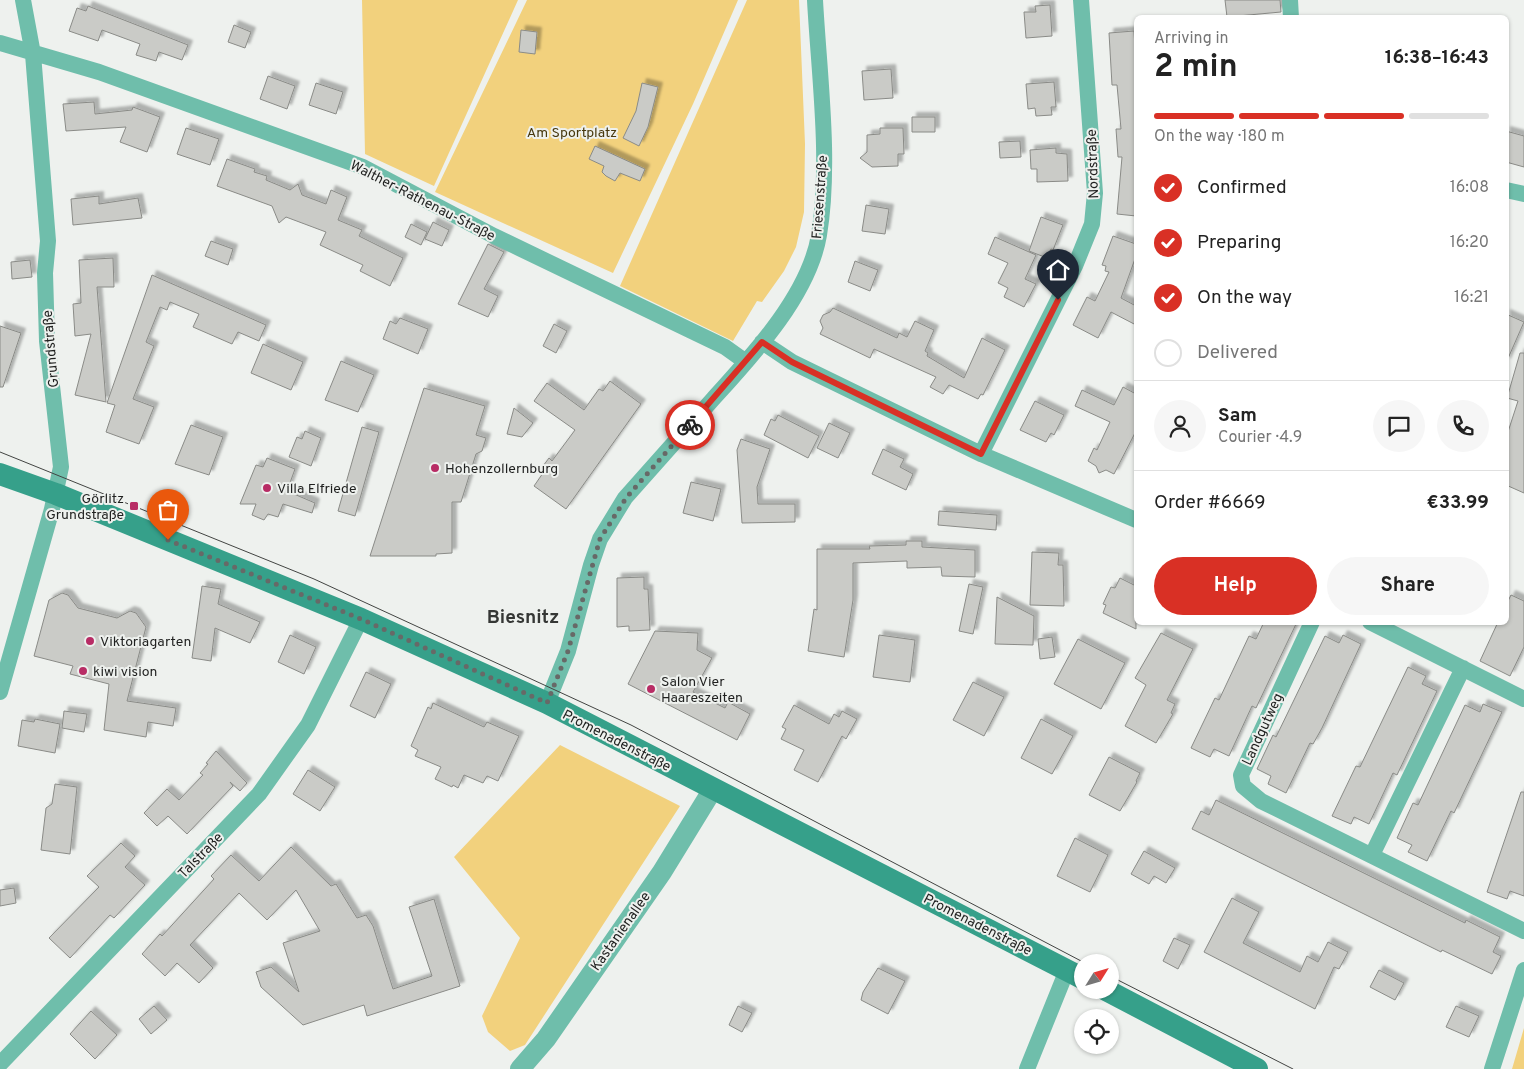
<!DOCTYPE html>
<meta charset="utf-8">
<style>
:root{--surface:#fff;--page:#f6f6f6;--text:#222;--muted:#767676;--line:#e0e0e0;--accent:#d93025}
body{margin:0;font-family:Overpass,sans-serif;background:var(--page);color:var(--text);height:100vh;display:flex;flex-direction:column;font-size:19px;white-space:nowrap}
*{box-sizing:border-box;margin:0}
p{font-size:16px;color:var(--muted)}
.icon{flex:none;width:28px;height:28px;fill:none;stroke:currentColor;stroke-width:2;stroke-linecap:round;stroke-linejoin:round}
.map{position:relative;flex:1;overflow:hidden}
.panel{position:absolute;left:1134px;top:15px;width:375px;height:610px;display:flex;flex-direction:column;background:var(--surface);border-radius:8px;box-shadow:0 1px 4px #0004}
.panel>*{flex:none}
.needle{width:32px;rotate:53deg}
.controls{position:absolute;left:1074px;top:954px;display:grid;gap:10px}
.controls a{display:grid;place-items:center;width:45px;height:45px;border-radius:50%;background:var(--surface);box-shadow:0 1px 4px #0004;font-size:25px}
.pin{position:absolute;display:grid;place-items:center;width:42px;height:42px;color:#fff;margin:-51px -21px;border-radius:50% 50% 50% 0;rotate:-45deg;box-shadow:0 0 5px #0007}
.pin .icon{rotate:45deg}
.courier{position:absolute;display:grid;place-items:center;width:50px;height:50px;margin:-25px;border:4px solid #d93025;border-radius:50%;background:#fff;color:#222;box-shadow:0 1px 6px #0007}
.summary em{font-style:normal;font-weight:700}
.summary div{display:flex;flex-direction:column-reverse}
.summary{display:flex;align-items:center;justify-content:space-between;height:85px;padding:0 20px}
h1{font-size:32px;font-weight:700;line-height:38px}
.bar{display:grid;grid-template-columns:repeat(4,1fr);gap:8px 5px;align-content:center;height:60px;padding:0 20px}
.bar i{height:6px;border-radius:4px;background:var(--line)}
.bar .on{background:var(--accent)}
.bar p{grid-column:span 4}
.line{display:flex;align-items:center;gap:12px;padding:0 20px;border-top:1px solid var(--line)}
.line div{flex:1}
.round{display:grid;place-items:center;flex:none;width:52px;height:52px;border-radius:26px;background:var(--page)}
ol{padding:0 20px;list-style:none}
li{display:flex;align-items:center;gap:15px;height:55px}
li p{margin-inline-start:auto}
li .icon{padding:5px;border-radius:50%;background:var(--accent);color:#fff;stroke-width:4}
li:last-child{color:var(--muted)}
li i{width:28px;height:28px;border:2px solid var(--line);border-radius:50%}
.button{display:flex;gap:10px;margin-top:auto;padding:10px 20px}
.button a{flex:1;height:58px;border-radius:30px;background:var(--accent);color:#fff;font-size:20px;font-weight:700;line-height:58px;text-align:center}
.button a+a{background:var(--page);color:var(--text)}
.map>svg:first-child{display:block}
.green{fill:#f2d17d}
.building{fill:#cacbc7;stroke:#8a8b87;filter:url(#shadow)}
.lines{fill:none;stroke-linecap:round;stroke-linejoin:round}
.minor{stroke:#6fbeab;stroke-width:16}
.tertiary{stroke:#6fbeab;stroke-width:20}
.secondary{stroke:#36a08a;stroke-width:22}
.tram{stroke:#424442;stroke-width:1}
.done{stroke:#676967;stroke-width:5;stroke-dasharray:0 9}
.route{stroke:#d93025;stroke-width:6}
.poi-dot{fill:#b82c65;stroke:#eef1ee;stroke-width:2}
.labels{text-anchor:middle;stroke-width:4;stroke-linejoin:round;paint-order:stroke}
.park-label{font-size:14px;fill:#47380d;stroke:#eef1ee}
.street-label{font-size:14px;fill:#1f201f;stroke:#eef1ee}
.poi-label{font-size:14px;fill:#1f201f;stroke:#eef1ee;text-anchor:start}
.district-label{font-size:19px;font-weight:bold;fill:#353735;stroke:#eef1ee}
</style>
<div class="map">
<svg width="1524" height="1069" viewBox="0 0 1524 1069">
<defs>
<filter id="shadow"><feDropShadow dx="4.5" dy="-4.5" stdDeviation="1" flood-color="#0004"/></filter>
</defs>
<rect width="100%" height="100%" fill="#eef1ee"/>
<path class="green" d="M362 0H518L434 186 365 154Z
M527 0H738L693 104 613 273 435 192Z
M747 0H799L805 144 804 212 796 247 784 271 762 302 757 301 733 341 620 286Z
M560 745 680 806 525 1045 510 1051 488 1032 482 1016 520 938 454 857Z
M1524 1028V1069H1512Z"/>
<path class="building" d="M1225 0H1280L1281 12 1227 17Z
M1050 5 1052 36 1026 38 1024 12H1036L1035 6Z
M88 6 188 45 182 60 159 52 156 61 136 55 140 44 102 30 98 41 69 31 77 8 86 11Z
M234 25 251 32 245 48 228 42Z
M521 30 537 32 535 54 519 52Z
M1134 31 1136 63V216L1117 214 1122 157H1118L1116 129H1121L1117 85H1112L1109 33Z
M891 69 893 98 864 100 862 71Z
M268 76 295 86 287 109 260 99Z
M1054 82 1056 107H1051L1052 115 1036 116 1035 108 1028 109 1026 84Z
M316 83 343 92 336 114 309 105Z
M642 83 658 87 648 127 639 146 623 138 636 111Z
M94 102 95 114 132 110 133 107 160 117 147 152 120 142 126 127 66 131 63 104Z
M912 117H935V132H912Z
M186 128 219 139 210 165 177 154Z
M880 128H903L904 154H898V166L872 167 860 158 867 152V135L880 134Z
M1506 131 1524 136V167L1506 162Z
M1020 141 1021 157 1000 158 999 142Z
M595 146 645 169 640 181 620 173 615 181 606 176 602 172 604 166 589 159Z
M1056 148V153L1067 154 1068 181 1037 182V169H1031L1030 150Z
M227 159 255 169 254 172 267 176 266 180 290 190 298 184 302 195 326 204 331 190 347 197 338 220 362 230 359 236 403 258 390 286 360 271 363 265 320 245 326 232 286 217 279 223 272 206 217 186Z
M99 196V204L138 198 142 218 73 225 71 199Z
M866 205 889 209 885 234 862 231Z
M1041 217 1063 225 1053 250 1051 249 1047 258 1029 251Z
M433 222 449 230 442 246 425 239Z
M411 224 427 232 421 245 405 237Z
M1113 236 1136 244V256L1121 298 1136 306V325L1111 312 1098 338 1073 325 1087 297 1095 301 1109 272 1105 271 1106 266 1102 265Z
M995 237 1036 255 1025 279 1036 284 1024 307 1004 297 1008 288 998 283 1008 263 988 254Z
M211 241 233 249 228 265 205 256Z
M488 244 504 252 484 289 498 296 488 317 458 304Z
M113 258 114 287H97L106 402 75 395 91 334 75 336 73 304 81 303 79 260Z
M30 260 32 277 12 279 11 262Z
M855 261 878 270 870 291 848 282Z
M152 275 266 325 259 341 238 332 232 344 193 327 199 314 170 302 167 310 160 307 146 342 154 346 133 399 154 407 139 444 106 432 115 405 107 403Z
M833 308 897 338 899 333 907 337 915 321 934 330 925 351 928 353 927 356 964 378 982 338 1005 350 983 395 981 394 978 399 949 385 943 394 930 387 936 377 874 349 870 358 820 334 823 328 820 321 823 315 830 312Z
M1506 314 1524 322 1506 363Z
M400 318 428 329 418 354 383 339 390 321 396 324Z
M554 324 567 331 556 353 543 346Z
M0 326 21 333 3 387H0Z
M263 344 303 362 291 390 251 373Z
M1520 353H1524V493L1506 485V438L1518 401 1507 398Z
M341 361 374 375 358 412 325 400Z
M610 381 641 404 566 509 534 486 543 473 540 470 549 458 552 461 575 430 534 401 547 383 584 410 599 389 603 391Z
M1123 387 1136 394V431L1114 474 1106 470 1099 473 1096 466 1088 461 1094 448 1097 450 1110 422 1075 406 1082 390 1114 405Z
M424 388 485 406 476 435 486 438 482 451 476 454 461 502H452V553L436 554V556H370Z
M1035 401 1064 415 1054 435 1051 433 1046 442 1020 430Z
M514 408 533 423 522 437 507 434Z
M778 415 819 436 808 458 764 435 771 419 775 421Z
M829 423 850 433 838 458 817 448Z
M191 425 223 437 209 475 175 464Z
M362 427 379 432 355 516 338 511Z
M305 431 321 438 311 466 289 457 297 437 302 439Z
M741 439 770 449 757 487 758 504H795V522L742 523 737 450Z
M883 449 904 459 900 467 913 474 906 490 872 474Z
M267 458 295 469 287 491 315 503 312 513 283 504 278 517 268 514 264 520 252 515 256 504H240L256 465 263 467Z
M691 482 721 489 713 521 683 513Z
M939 511 997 515 996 530 938 525Z
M906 541H922V547L975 550V577L942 576 941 567 907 568V561L853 563V600L844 657 808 651 814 609 817 610V549H870L869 546 906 545Z
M1032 552 1059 553 1058 565H1063L1064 606 1030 605Z
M644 577V589H648L650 630 629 631V626L617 627V578Z
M1120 578 1136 586V629L1103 613 1106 605 1103 604 1111 587 1115 588Z
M969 584 983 587 973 634 959 631Z
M202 586 221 589 218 604 260 622 250 643 215 628 211 661 192 658Z
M62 593 68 595 78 608 117 618 130 611 136 613 146 627 127 701 176 708 173 726 148 722 146 737 104 730 109 684 70 674 73 666 34 656 49 600Z
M1511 595 1524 601V647L1510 676 1480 661 1498 622H1506V605Z
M997 597 1034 616 1033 645 995 644Z
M1264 622H1297L1256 708 1252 706 1229 756 1214 749 1210 757 1191 748 1215 698 1219 700 1249 636 1256 639Z
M655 631 698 633 697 650 712 658 693 692 725 708 728 702 750 714 737 740 628 684Z
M1161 633 1193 649 1167 700 1175 704 1171 713 1173 714 1156 743 1125 726 1146 685 1135 678Z
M290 635 316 647 304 674 278 662Z
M879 635 915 640 910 682 873 677Z
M1343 635 1361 644 1322 728 1313 744 1310 743 1286 793 1268 784 1271 776 1257 769 1273 735 1276 737 1325 636 1339 643Z
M1052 637 1055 657 1040 659 1038 639Z
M1078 639 1125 663 1101 709 1054 684Z
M1408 667 1426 676 1422 684 1437 691 1397 775 1393 773 1369 824 1354 817 1351 824 1332 816 1356 766 1360 767Z
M366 672 391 684 375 718 350 706Z
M973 682 1004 697 984 736 953 720Z
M433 703 484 727 487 722 519 736 498 781 487 776 483 783 464 775 458 788 453 785 452 787 435 779 441 767 415 756 418 750 411 746 428 707 431 709Z
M1483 704 1502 712 1454 813 1451 811 1427 861 1408 852 1412 845 1397 838 1413 803 1418 805 1465 705 1480 712Z
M794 705 829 724 834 714 839 717 842 711 857 719 846 739 842 736 818 782 794 770 804 750 781 739 786 729 782 727Z
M64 711 87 714 84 732 62 728Z
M35 719 60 724 55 753 18 746 22 720 34 722Z
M1041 719 1073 736 1052 774 1021 758Z
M216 751 247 783 240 791 230 782 233 786 187 834 168 816 157 826 144 813 167 789 179 800 203 775 200 773 208 764 206 763Z
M1109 757 1140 773 1136 781 1137 782 1120 811 1089 795Z
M308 770 335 787 320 811 293 794Z
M55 784 77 787 70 854 41 850 46 808 52 804Z
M1521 792H1524V896L1510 891 1507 899 1487 892Z
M1216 800 1465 923 1466 920 1500 937 1493 952 1501 956 1492 974 1442 950 1441 952 1192 829 1201 811 1209 815Z
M1075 838 1108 855 1090 892 1057 876Z
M121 843 135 856 125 867 145 885 114 918 110 915 70 958 49 938 99 887 87 876Z
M291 847 331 886 336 884 357 918 366 915 373 926 393 989 432 976 409 907 434 899 460 986 367 1016 364 1005 303 1025 261 987 256 972 271 967 299 992 283 943 320 931 296 890 267 920 239 893 190 945 213 968 199 983 177 963 165 976 142 954 160 934 162 936 214 879 211 876 231 855 259 881Z
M1144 851 1175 868 1166 883 1154 876 1149 884 1131 874Z
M14 888 16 903 0 906V890Z
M1232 898 1259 912 1243 943 1300 972 1307 956 1318 962 1328 942 1348 952 1339 969 1334 967 1315 1009 1204 952Z
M1174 938 1190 945 1178 969 1163 961Z
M878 968 905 981 888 1014 861 1000 863 992Z
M1379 970 1404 983 1395 1000 1370 987Z
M154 1006 167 1020 151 1034 139 1019Z
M738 1006 752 1013 742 1032 729 1025Z
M1456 1006 1479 1016 1469 1037 1446 1027Z
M91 1011 117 1035 95 1059 70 1034Z"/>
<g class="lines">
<path class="minor" d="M1290 0 1291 18
M0 43 99 72 363 167 494 236 725 347 746 362
M1506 190 1524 194
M762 342 792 362 981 454 1136 520
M981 454 1075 266 1092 224 1095 193 1081 0
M1312 622 1241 775 1243 786 1261 801 1524 931
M1370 622 1524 699
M0 692 52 509 61 467 47 341 45 273 48 241 33 54 23 0
M547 703 568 651 591 565 600 539 625 498C654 465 684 432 713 399 753 355 809 295 819 235 831 162 819 74 815 0
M1372 855 1463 668
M0 1064 259 794 308 725 361 619
M1027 1069 1067 970
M1492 1069 1524 970"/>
<path class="tertiary" d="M520 1069 546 1039 662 872 713 789"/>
<path class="secondary" d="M0 474 56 494 361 619 547 703 1082 978
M1106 990 1257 1069"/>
<path class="tram" d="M0 452 314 579 631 725 1083 962
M1110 976 1293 1069"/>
</g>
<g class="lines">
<path class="done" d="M168 540 361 619 547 703 568 651 600 539 626 498 690 425"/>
<path class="route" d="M690 425 762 342 792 362 981 454 1058 300"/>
</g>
<g class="poi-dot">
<circle cx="435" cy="468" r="5"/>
<circle cx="267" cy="488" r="5"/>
<rect x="129" y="501" width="10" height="10" rx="2.5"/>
<circle cx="90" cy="641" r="5"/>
<circle cx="83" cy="671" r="5"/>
<circle cx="651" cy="689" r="5"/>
</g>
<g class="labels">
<g class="park-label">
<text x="572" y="137">Am Sportplatz</text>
</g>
<g class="street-label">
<text transform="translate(1092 164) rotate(-92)" y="5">Nordstraße</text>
<text transform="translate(819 197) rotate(-86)" y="5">Friesenstraße</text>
<text transform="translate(423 200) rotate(27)" y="5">Walther-Rathenau-Straße</text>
<text transform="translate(50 349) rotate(-95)" y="5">Grundstraße</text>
<text transform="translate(1262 729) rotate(-65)" y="5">Landgutweg</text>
<text transform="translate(617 740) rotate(27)" y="5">Promenadenstraße</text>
<text transform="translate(200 855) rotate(-46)" y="5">Talstraße</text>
<text transform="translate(978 924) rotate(27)" y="5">Promenadenstraße</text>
<text transform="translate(620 931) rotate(-55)" y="5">Kastanienallee</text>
</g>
<g class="poi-label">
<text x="445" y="473">Hohenzollernburg</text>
<text x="277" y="493">Villa Elfriede</text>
<text x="124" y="503" text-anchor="end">Görlitz<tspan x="124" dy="16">Grundstraße</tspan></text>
<text x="100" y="646">Viktoriagarten</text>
<text x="93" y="676">kiwi vision</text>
<text x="661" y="686">Salon Vier<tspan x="661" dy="16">Haareszeiten</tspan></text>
</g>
<g class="district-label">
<text x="523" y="623">Biesnitz</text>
</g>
</g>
</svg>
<div class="controls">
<a><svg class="needle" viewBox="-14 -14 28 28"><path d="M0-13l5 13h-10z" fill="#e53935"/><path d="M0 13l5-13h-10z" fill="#767676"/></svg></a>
<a><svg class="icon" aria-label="locate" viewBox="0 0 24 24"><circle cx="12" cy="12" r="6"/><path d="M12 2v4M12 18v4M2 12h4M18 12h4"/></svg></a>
</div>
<div class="pin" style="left:168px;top:540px;background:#ea580c"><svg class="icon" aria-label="bag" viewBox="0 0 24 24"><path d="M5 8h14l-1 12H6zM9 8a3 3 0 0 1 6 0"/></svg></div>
<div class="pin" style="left:1058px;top:300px;background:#1f2937"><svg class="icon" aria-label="home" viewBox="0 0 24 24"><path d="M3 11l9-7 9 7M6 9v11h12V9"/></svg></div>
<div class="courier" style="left:690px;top:425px"><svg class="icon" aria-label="bike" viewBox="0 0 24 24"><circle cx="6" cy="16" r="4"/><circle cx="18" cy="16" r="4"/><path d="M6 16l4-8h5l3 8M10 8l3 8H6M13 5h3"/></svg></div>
<section class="panel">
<div class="summary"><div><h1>2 min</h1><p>Arriving in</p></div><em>16:38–16:43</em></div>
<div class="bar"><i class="on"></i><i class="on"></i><i class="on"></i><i></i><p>On the way · 180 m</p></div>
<ol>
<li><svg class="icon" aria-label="check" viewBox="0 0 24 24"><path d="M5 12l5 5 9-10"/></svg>Confirmed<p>16:08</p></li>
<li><svg class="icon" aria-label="check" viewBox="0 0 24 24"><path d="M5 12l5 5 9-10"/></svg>Preparing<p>16:20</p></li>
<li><svg class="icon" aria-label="check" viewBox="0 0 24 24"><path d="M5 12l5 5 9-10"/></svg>On the way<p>16:21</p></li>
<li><i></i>Delivered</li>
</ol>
<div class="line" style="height:90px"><a class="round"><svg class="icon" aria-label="person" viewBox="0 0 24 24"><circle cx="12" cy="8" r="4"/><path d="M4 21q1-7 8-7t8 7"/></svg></a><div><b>Sam</b><p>Courier · 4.9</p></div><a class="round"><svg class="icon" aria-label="chat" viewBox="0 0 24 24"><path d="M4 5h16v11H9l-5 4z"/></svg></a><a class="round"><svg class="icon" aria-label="phone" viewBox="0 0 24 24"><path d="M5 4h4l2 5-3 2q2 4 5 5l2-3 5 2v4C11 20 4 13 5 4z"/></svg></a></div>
<div class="line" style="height:65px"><div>Order #6669</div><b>€33.99</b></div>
<div class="button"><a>Help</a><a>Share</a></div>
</section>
</div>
